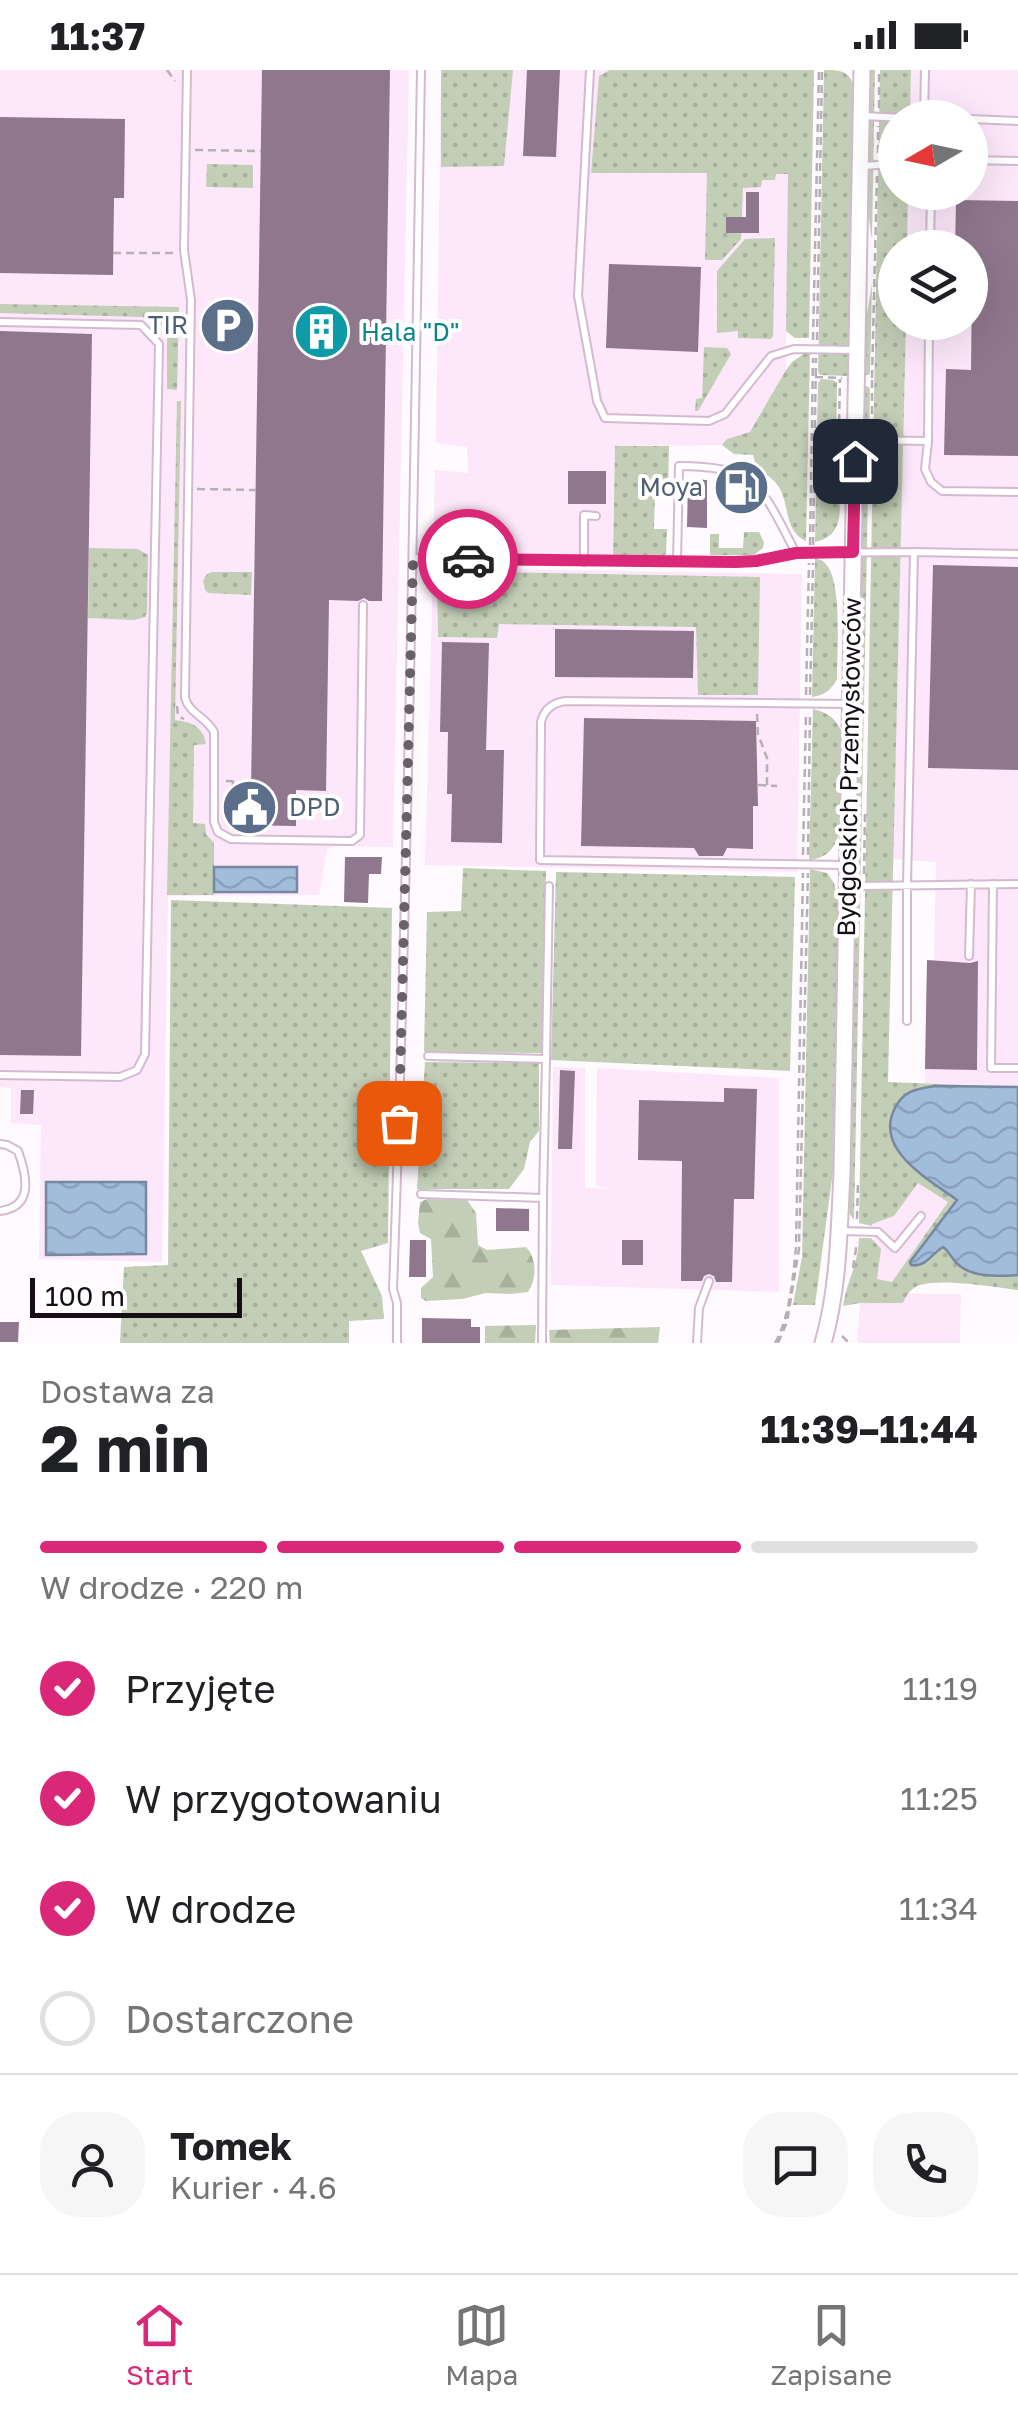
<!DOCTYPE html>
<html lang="pl">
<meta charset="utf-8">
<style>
:root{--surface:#fff;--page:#f6f6f6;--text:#202124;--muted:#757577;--line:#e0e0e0;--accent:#db2777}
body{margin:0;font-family:"Golos Text",sans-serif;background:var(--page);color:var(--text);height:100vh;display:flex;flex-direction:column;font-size:38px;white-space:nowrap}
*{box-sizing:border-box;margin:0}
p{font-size:32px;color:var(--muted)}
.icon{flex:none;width:55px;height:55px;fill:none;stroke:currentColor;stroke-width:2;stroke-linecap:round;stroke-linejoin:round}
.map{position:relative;height:1273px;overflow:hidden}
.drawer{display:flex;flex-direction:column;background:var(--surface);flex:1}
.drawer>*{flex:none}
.needle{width:65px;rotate:261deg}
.controls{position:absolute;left:878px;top:30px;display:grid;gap:20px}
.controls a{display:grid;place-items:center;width:110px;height:110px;border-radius:50%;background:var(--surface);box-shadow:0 10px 40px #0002;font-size:50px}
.scale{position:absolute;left:30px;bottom:25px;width:212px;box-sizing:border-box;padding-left:10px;border:5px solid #160e16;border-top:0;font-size:28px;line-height:35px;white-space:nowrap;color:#160e16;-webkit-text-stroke:8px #fff;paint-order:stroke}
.pin{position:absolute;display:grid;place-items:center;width:85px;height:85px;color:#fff;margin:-42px;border-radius:20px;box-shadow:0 5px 15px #0006}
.courier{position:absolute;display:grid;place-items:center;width:100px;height:100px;margin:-50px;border:8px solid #db2777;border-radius:50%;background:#fff;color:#222;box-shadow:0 2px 12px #0007}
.headline em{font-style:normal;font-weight:700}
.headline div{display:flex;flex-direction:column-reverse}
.headline{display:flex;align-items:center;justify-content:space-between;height:170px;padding:0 40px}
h1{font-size:65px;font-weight:700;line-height:75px}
.bar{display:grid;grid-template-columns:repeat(4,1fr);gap:15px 10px;align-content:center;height:120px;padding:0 40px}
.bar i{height:12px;border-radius:8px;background:var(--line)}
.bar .selected{background:var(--accent)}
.bar p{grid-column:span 4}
.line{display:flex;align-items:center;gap:25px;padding:0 40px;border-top:2px solid var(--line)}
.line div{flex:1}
.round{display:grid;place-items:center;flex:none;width:105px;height:105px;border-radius:40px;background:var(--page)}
ol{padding:0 40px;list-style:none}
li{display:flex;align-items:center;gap:30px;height:110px}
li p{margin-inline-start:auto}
li .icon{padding:10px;border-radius:50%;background:var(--accent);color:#fff;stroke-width:4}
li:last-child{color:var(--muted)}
li i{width:55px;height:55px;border:5px solid var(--line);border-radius:50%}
.status{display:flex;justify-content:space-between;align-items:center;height:70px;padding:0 50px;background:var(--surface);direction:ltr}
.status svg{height:28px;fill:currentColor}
.tab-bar{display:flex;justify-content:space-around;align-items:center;height:140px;border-top:2px solid var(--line);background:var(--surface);font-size:28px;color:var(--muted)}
.tab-bar a{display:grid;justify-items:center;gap:5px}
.tab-bar .selected{color:var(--accent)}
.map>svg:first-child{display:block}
.built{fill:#fce8fa}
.grass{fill:url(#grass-dots)}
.forest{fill:url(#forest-firs)}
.water{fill:url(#water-waves);stroke:#7888a1;stroke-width:2.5}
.building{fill:#8f778d}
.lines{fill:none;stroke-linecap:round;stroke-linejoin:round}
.service-casing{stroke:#d4bad1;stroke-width:10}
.tertiary-casing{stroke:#d4bad1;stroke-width:19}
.path{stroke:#b6b0b6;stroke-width:2.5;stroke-dasharray:8 5;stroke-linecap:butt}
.service{stroke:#fff;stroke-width:6}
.tertiary{stroke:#fff;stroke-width:15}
.done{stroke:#686167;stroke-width:10;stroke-dasharray:0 18}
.route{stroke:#db2777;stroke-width:12}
.labels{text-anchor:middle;stroke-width:8;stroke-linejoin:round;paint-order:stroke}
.service-label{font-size:25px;fill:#4e5e75;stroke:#fff;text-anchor:end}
.culture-label{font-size:25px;fill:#0d838f;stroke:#fff;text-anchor:start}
.street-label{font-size:25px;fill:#160e16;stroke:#fff}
</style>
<div class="status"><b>11:37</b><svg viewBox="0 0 49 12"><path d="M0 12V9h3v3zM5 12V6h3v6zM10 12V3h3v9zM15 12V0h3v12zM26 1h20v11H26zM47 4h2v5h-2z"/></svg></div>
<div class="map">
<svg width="1018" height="1273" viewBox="0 0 1018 1273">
<defs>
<pattern id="grass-dots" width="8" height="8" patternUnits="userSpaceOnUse" patternTransform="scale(2.5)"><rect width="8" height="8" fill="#c3ceb7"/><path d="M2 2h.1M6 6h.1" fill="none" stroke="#a7b09d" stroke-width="1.8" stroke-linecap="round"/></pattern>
<pattern id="forest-firs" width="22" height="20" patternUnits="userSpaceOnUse" patternTransform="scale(2.5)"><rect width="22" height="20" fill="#c3ceb7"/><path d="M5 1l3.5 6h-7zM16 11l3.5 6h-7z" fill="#a7b09d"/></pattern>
<pattern id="water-waves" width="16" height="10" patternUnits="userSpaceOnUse" patternTransform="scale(2.5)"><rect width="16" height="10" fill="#a2bcdc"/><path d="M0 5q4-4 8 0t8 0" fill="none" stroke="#8ba0bc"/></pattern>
</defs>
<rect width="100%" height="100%" fill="#fffafe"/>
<path class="built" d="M0 0H409L393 777 336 776 327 779 319 825 168 826 162 1192 39 1189 41 1055 11 1053V1018L0 1017Z
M441 0H749V22L788 104 785 375 615 376 613 495 433 485 435 400 468 403 467 377 436 373Z
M909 0H1018V1017L925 1013 927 890H934L936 792 893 789 906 253 970 252V178L907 177 908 123 970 122V48L909 47Z
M433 498 802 504 797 802 425 795Z
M553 997 585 998V1118L614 1119 596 1116 597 998 779 1008V1222L551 1215Z
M918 1112 948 1132 892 1212 877 1209 872 1154 894 1146Z
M861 1223 961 1224 960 1273H860L857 1270Z"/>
<path class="grass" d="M441 0H513L504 96 441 97Z
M610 0H814L809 268H795L786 261 788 104H776L775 110H762L761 117 743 118 741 169 722 190H705L707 103H591L599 6Z
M824 0C838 0 847 0 853 13L848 306 820 305 818 302Z
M869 0H875L872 170 867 135Z
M880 0H911L910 47 895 48V122L908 123 907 177 895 178V252L906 253 888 1012 1018 1017V1220C995 1217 941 1208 920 1215 911 1218 907 1224 903 1233H860L843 1236C847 1210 858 1196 859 1168H871L881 1179 877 1209 892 1212 948 1132 918 1113 894 1146 872 1154V1156L859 1153Z
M207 94 253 95V118L206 117Z
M775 168 773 266 771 269 738 268V261L717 263V201L745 169Z
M872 214 870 304 864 306 865 256Z
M0 234 179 237 177 320 167 319V264C162 251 154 249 141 247L0 243Z
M704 277 727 278 731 284 698 341H695L696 329 702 328Z
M805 283H810L806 471C782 460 791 431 776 413 771 407 762 402 756 397L753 385 734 384 722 375 727 369 750 362 786 300 792 292Z
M821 309 833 310 837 313 836 385H832L831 393H836C835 420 854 464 815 472L818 313Z
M864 315 870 318 854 1150 849 1143Z
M177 331H181L175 650C191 652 203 656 206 674L194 675 193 753 205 754 206 764 214 773V825H167Z
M615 376H669L668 424H655L654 459H667L666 484 661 488 613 487Z
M744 462H759L764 472 763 478 754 485H710V464H719V478H743Z
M89 478 138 479 148 485 147 542 145 547 134 550 88 548Z
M815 488C823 491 823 490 828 497 842 517 837 583 837 609 831 620 825 625 812 627Z
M437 501 760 507 758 625H698L696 557 499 554 497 568 438 567Z
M212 502H252L251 525 208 523 205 520 203 511 207 504Z
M813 639C828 643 834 647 841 660L840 760C835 778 828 788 809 790Z
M463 798 546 801 542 983 424 982 427 842 461 841Z
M810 799 827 803 834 813 838 830 833 1101 815 1235H793L802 1187Z
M556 802 795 807 790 1001 551 990Z
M171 830 392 838 388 1173 361 1181 382 1226 384 1249 349 1251V1273H120L124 1197 168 1195Z
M425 992 539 993V1061L530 1072 524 1099 509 1119H417Z"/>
<path class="forest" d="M427 1129 467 1130 476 1143 478 1175 487 1180 526 1177C537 1188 537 1209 528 1222L510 1224 486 1223 462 1229 426 1231 421 1228V1218L433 1207 431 1169 420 1163 418 1153 420 1132Z
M536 1255 535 1273H485V1256Z
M660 1257 658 1273H550L549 1260Z"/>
<path class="water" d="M214 797H297V822H214Z
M935 1016 1018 1017V1205C1000 1206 975 1208 960 1196 952 1190 950 1182 943 1177 931 1184 927 1197 911 1195L910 1192 957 1130C930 1110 873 1080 895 1038 904 1020 917 1019 935 1016Z
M46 1112H146V1184L46 1185Z"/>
<path class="building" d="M262 0H390L382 531H369L364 528 358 531 329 530 326 721 296 720V756L235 755V719L251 720Z
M527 0H560L556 87 523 86Z
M0 47 125 49 124 128H114L113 205 0 203Z
M746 122H759V163H726V147H746Z
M956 130 1018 131V386L944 385 946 299 971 300 972 210 970 211V178H955Z
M609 194 701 197 698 282 606 278Z
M0 261 92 264 81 986 0 985Z
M568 401H606V434H568Z
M688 409 707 410V458L687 457Z
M933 495 1018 497V700L928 698Z
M555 559 694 561 693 608 555 607Z
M442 572 489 573 486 680H504L502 773 451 772 452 724H447L448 662H440Z
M584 648 756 651 758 736H753V779L727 778 723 786H699L694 778 581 776Z
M345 787H382L381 804H369L368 833 344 832Z
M927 890 970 893 978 891 977 1000 925 999Z
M560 1000 575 1001 572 1079H558Z
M724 1018 757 1019 754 1129H734L732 1212H716L714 1206 709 1204 704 1206 702 1211H681L682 1091 638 1090 639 1030 724 1032Z
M21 1020H34L33 1044H20Z
M496 1138 529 1139V1161H496Z
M410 1170H426V1207H409Z
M622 1170H643V1195H622Z
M422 1248 471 1249V1257H480V1273H422Z
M0 1252H19L18 1272H0Z"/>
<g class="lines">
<defs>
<path id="service" d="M187 0 184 180 191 230 185 628C189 643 206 647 214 662V752L218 762 231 769 352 771 360 765 363 535
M590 0 578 226 597 331 605 348 709 351 725 344 771 286 794 279 855 280
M863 46 904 48
M924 48 925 0
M970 49 1018 51
M970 90 1018 91
M862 96 895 94
M930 178 931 122
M0 252 141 255 159 274 145 984 137 1000 120 1007 0 1005
M858 370 928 371 929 252
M928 371 925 399 931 412 942 421 1018 422
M914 482 1018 484
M413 488 715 492 756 491 796 483 914 482 907 815V951
M584 492V445L596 446
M677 492 679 396C759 396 762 419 796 483
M845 795 540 790 541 652C544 639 553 633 565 631L850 634
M847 812 863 816 1018 814
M993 814 991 998H1018
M969 886 971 814
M428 986 546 989 549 816
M0 1074 7 1075 18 1081C27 1106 34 1137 0 1141
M421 1124 543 1128 546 989
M841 1161 878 1162 895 1178 921 1146
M397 1273V1233L393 1219C408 813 414 407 421 0
M542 1273 543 1128
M697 1273 699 1238 709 1211"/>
<path id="tertiary" d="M823 1273C839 1218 839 1159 842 1102L862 0"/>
</defs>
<use href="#service" class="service-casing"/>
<use href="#tertiary" class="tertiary-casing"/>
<path class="path" d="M167 0 175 11
M879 38V0
M195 80 261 81
M878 83V56
M113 183H175
M813 270 819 0
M817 270 822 0
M815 307 842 308
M872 308 877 106
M872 344V310
M838 404 840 309
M197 419 256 420
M810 475 813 288
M813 475 816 288
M806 625 809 493
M810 625 813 493
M177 636 178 646 184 649
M757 644 758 664 767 688V716
M226 711 251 712
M233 712 232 757H245V755
M758 715 777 716
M803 785 806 643
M808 785 810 643
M864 804 865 742
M857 1149 858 1112
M853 1198 857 1172
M842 1266 849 1273
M775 1273C790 1247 793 1207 796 1177L803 803
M778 1273 787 1252 799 1179 808 803"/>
<use href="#service" class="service"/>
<use href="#tertiary" class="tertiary"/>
</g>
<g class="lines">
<path class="done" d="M399 1053 413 488 468 489"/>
<path class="route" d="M468 489 736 492 756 491 796 483 853 482 855 391"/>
</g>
<defs>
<symbol id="parking-disc" viewBox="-11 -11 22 22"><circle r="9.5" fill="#5c6f8a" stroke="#fff"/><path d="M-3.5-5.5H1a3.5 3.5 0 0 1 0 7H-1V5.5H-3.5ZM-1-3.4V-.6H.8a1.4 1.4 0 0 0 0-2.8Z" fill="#fff"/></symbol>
<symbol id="building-disc" viewBox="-11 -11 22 22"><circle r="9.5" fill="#0f9aa8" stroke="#fff"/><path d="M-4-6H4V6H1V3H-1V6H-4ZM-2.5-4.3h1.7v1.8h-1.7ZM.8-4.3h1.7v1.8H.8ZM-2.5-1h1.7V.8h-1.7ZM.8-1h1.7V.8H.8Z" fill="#fff"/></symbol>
<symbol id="fuel-disc" viewBox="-11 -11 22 22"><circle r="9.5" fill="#5c6f8a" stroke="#fff"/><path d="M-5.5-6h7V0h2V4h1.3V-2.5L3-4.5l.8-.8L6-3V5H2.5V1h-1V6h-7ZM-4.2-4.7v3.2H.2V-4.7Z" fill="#fff"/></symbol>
<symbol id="civic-disc" viewBox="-11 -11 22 22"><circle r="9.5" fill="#5c6f8a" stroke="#fff"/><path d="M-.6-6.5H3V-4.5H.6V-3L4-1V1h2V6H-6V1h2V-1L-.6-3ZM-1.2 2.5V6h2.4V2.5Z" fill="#fff"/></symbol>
</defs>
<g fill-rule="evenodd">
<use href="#parking-disc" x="196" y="224" width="63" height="63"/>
<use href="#building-disc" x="290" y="230" width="63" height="63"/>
<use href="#fuel-disc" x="710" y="386" width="63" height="63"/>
<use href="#civic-disc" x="218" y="706" width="63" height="63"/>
</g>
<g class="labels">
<g class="service-label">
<text x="188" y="264">TIR</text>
<text x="703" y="426">Moya</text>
<text x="289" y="746" text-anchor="start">DPD</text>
</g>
<g class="culture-label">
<text x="361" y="271">Hala "D"</text>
</g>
<g class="street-label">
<text transform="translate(849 697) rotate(-89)" y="9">Bydgoskich Przemysłowców</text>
</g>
</g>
</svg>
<div class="controls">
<a><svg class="needle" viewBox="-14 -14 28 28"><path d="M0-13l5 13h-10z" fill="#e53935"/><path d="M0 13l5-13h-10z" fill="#757577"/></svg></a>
<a><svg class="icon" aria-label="layers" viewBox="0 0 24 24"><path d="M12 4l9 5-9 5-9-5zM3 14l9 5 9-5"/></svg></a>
</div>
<div class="scale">100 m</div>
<div class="pin" style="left:399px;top:1053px;background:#ea580c"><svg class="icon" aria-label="bag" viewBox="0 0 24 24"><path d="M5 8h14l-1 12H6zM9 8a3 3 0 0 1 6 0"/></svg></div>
<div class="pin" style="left:855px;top:391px;background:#1f2937"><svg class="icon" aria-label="home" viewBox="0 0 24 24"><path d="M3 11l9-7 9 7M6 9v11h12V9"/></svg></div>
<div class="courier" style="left:468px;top:489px"><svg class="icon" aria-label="car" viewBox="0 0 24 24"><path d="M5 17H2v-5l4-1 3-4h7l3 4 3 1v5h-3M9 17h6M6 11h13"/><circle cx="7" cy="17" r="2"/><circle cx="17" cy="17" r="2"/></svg></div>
</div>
<section class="drawer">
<div class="headline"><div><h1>2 min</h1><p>Dostawa za</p></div><em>11:39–11:44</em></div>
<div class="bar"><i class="selected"></i><i class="selected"></i><i class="selected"></i><i></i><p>W drodze · 220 m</p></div>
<ol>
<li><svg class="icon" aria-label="check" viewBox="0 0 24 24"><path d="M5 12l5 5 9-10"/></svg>Przyjęte<p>11:19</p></li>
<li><svg class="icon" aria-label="check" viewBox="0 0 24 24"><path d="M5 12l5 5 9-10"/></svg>W przygotowaniu<p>11:25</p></li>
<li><svg class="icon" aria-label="check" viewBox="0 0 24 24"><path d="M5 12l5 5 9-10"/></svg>W drodze<p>11:34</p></li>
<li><i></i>Dostarczone</li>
</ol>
<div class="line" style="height:180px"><a class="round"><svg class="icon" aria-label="person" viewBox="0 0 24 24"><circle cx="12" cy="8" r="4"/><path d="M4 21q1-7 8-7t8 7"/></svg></a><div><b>Tomek</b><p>Kurier · 4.6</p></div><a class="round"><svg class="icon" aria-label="chat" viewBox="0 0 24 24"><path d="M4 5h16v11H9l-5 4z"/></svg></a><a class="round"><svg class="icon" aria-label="phone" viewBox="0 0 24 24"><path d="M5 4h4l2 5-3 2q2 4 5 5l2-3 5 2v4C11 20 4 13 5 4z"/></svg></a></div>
</section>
<nav class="tab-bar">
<a class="selected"><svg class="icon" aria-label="home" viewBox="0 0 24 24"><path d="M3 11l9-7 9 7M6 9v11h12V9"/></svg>Start</a>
<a><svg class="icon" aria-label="map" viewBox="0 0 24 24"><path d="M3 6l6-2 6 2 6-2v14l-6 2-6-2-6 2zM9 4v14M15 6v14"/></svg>Mapa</a>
<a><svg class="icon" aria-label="saved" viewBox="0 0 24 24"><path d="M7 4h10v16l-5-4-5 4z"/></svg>Zapisane</a>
</nav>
